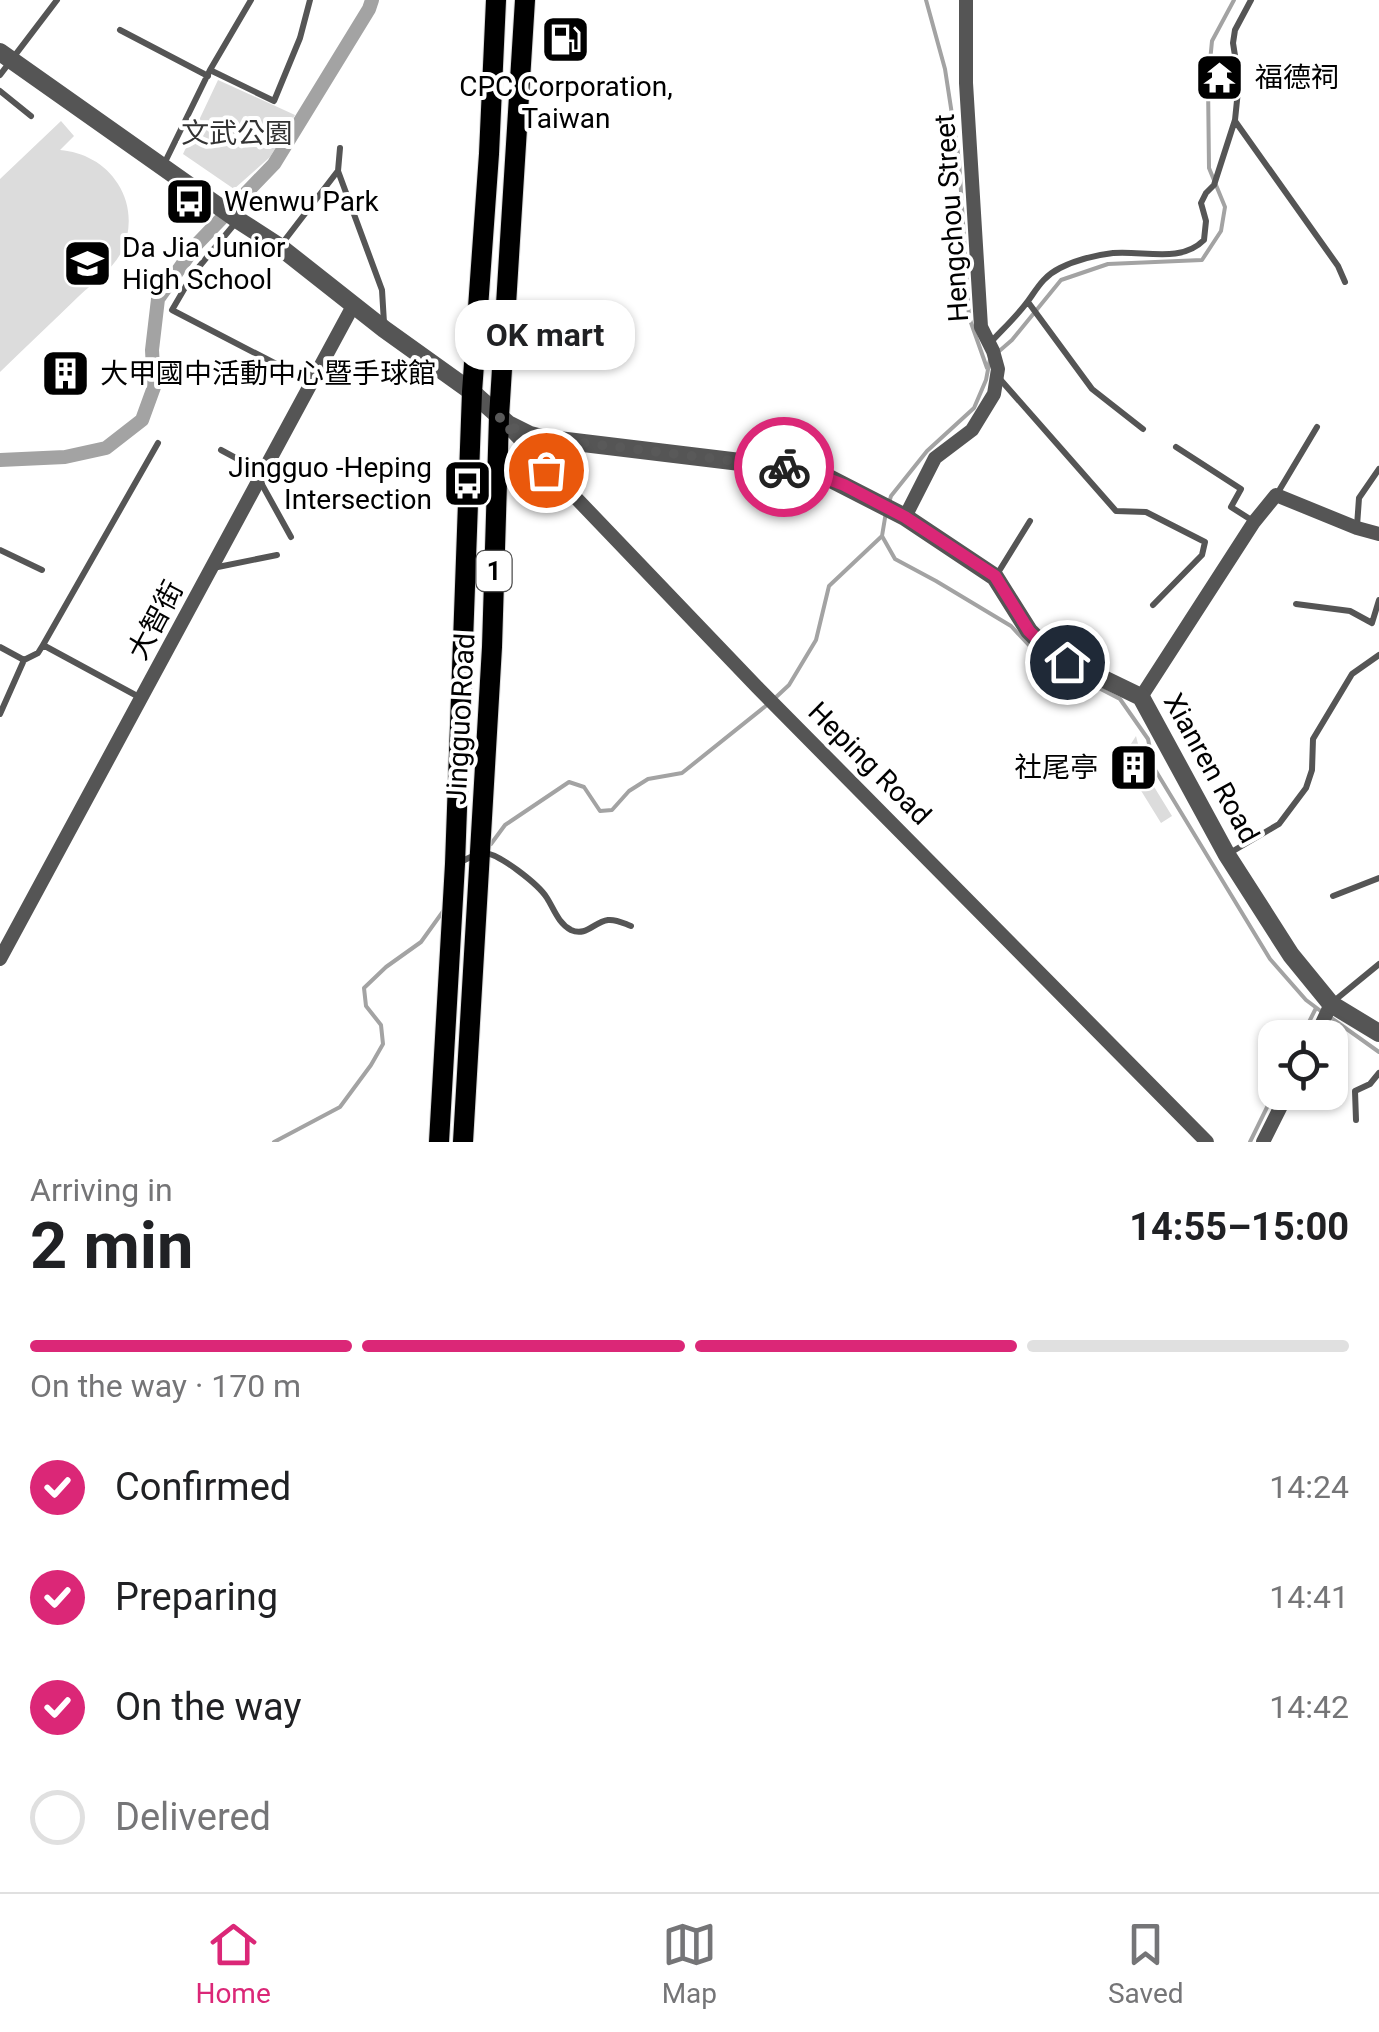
<!DOCTYPE html>
<meta charset="utf-8">
<style>
:root{--surface:#fff;--page:#f6f6f6;--text:#202124;--muted:#757577;--line:#e0e0e0;--accent:#db2777}
body{margin:0;font-family:Roboto,"Noto Sans TC",sans-serif;background:var(--page);color:var(--text);height:100vh;display:flex;flex-direction:column;font-size:38px;white-space:nowrap}
*{box-sizing:border-box;margin:0}
p{font-size:32px;color:var(--muted)}
.icon{flex:none;width:55px;height:55px;fill:none;stroke:currentColor;stroke-width:2;stroke-linecap:round;stroke-linejoin:round}
.map{position:relative;height:1142px;overflow:hidden}
.details{display:flex;flex-direction:column;background:var(--surface);flex:1}
.details>*{flex:none}
.tools{position:absolute;left:1258px;top:1020px;display:grid;gap:20px}
.tools a{display:grid;place-items:center;width:90px;height:90px;border-radius:20px;background:var(--surface);box-shadow:0 2px 8px #0004;font-size:50px}
.pin{position:absolute;display:grid;place-items:center;width:85px;height:85px;color:#fff;margin:-42px;border:5px solid #fff;border-radius:50%;box-shadow:0 2px 10px #0007}
.courier{position:absolute;display:grid;place-items:center;width:100px;height:100px;margin:-50px;border:8px solid #db2777;border-radius:50%;background:#fff;color:#222;box-shadow:0 2px 12px #0007}
.bubble{position:absolute;height:70px;border-radius:30px;background:var(--surface);box-shadow:0 2px 8px #0004;font-size:32px;font-weight:700;line-height:70px;text-align:center}
.overview em{font-style:normal;font-weight:700}
.overview div{display:flex;flex-direction:column-reverse}
.overview{display:flex;align-items:center;justify-content:space-between;height:170px;padding:0 30px}
h1{font-size:65px;font-weight:700;line-height:75px}
.bar{display:grid;grid-template-columns:repeat(4,1fr);gap:15px 10px;align-content:center;height:120px;padding:0 30px}
.bar i{height:12px;border-radius:8px;background:var(--line)}
.bar .selected{background:var(--accent)}
.bar p{grid-column:span 4}
ol{padding:0 30px;list-style:none}
li{display:flex;align-items:center;gap:30px;height:110px}
li p{margin-inline-start:auto}
li .icon{padding:10px;border-radius:50%;background:var(--accent);color:#fff;stroke-width:4}
li:last-child{color:var(--muted)}
li i{width:55px;height:55px;border:5px solid var(--line);border-radius:50%}
.tabs{display:flex;justify-content:space-around;align-items:center;height:140px;border-top:2px solid var(--line);background:var(--surface);font-size:28px;color:var(--muted)}
.tabs a{display:grid;justify-items:center;gap:5px}
.tabs .selected{color:var(--accent)}
.map>svg:first-child{display:block}
.green{fill:#dcdcdc}
.lines{fill:none;stroke-linecap:round;stroke-linejoin:round}
.stream{stroke:#a3a3a3;stroke-width:4}
.canal{stroke:#a3a3a3;stroke-width:14}
.primary-casing{stroke:#dbdbdb;stroke-width:22}
.service{stroke:#555;stroke-width:6}
.minor{stroke:#555;stroke-width:14}
.tertiary{stroke:#555;stroke-width:18}
.primary{stroke:#000;stroke-width:20}
.done{stroke:#595959;stroke-width:10;stroke-dasharray:0 18}
.route{stroke:#db2777;stroke-width:12}
.labels{text-anchor:middle;stroke-width:8;stroke-linejoin:round;paint-order:stroke}
.shield{fill:#fff;stroke:#4c4c4c;stroke-width:2.5}
.shield-label{font-size:25px;font-weight:bold;fill:#000}
.poi-label{font-size:28px;fill:#000;stroke:#fff;text-anchor:start}
.park-label{font-size:28px;fill:#333;stroke:#fff}
.street-label{font-size:28px;fill:#000;stroke:#fff}
</style>
<div class="map">
<svg width="1379" height="1142" viewBox="0 0 1379 1142">
<rect width="100%" height="100%" fill="#fff"/>
<path class="green" d="M218 80 295 115 270 157 234 189 183 154Z
M61 121 74 136 60 150C83 152 105 163 118 184 131 204 132 230 122 251 113 269 94 282 79 296 53 321 26 347 0 372V179Z
M1136 736 1145 772 1172 816 1161 823 1140 789 1111 775Z"/>
<g class="lines">
<path class="stream" d="M926 0 945 69 959 160 969 317 987 368
M997 353 1012 340 1061 280 1108 264 1202 260 1221 231 1225 207 1209 168 1208 82 1212 41 1234 0
M889 503 891 496 927 451 974 408 986 380 990 359
M882 536 895 559 936 581 1011 626 1041 658 1120 699 1148 739 1154 768 1270 959 1306 1000 1322 1012
M774 699 789 685 816 640 829 586 882 536 886 512
M491 844 505 825 569 782 584 787 600 811 612 810 629 791 648 779 682 773 767 705
M1330 1017 1379 1052
M1301 1038 1316 1008
M274 1142 340 1107 371 1065 383 1044 381 1025 366 1006 364 988 386 967 421 942 444 910
M1250 1142 1275 1091"/>
<path class="canal" d="M0 460 65 457 106 448 142 420 154 387 152 350 158 299 196 245 274 164 369 9 372 0"/>
<defs>
<path id="primary" d="M439 1142 455 864 472 392 489 154 496 0
M463 1142 492 647 499 417 525 0"/>
</defs>
<use href="#primary" class="primary-casing"/>
<path class="service" d="M120 30 208 76
M210 70 274 101 300 38 310 0
M0 75 57 0
M0 91 31 116
M1235 121 1338 266 1345 282
M340 148 338 171 382 290 384 323
M165 162 210 70 251 0
M237 221 193 274 172 310 311 382
M281 245 337 172
M1028 302 1092 389 1143 429
M991 342C1003 329 1017 316 1028 301 1038 287 1044 276 1060 268 1076 260 1096 255 1113 253 1143 250 1180 264 1204 240L1206 221 1201 203 1206 193 1214 185 1235 120 1239 81 1233 43 1235 30 1251 0
M999 378 1116 511 1146 512 1205 542 1202 555 1153 605
M1176 447 1241 489 1231 507 1253 521
M221 450 262 472
M260 481 291 537
M1277 494 1317 427
M1357 526 1359 498 1379 469
M0 550 42 570
M213 568 277 555
M996 576 1030 521
M1296 604 1350 611 1372 623 1379 600
M43 645 139 697
M0 647 24 660
M0 714 24 660 38 653 43 645 158 443
M1228 854 1279 824 1306 788 1312 770 1313 739 1352 674 1379 655
M461 862C468 858 476 854 483 853 498 852 539 885 547 898 554 909 558 923 571 930 586 937 594 922 608 920 616 919 623 923 631 926
M1333 896 1379 878
M1334 1001 1379 964
M1356 1120 1355 1091 1370 1084 1379 1073"/>
<path class="minor" d="M509 428 757 687 1207 1142
M905 517 935 458 972 430 994 394 998 369 993 351 981 327 966 83V0
M1141 697 1254 522 1276 495 1357 528 1379 534
M0 959 354 304
M1315 1038 1331 1004
M1263 1142 1288 1092"/>
<path class="tertiary" d="M0 52 238 220 280 247 384 329 472 392 508 424 530 435 542 438 790 468 825 476 905 517 995 577 1029 631 1052 654 1141 697 1227 855 1291 955 1331 1004 1379 1033"/>
<use href="#primary" class="primary"/>
</g>
<g class="lines">
<path class="done" d="M546 470 499 417 517 430 542 438 784 467"/>
<path class="route" d="M784 467 807 471 844 485 905 517 995 576 1029 631 1052 654 1067 662"/>
</g>
<defs>
<symbol id="fuel-square" viewBox="-11 -11 22 22"><rect x="-9" y="-9" width="18" height="18" rx="4" fill="#000" stroke="#fff"/><path d="M-5.5-6h7V0h2V4h1.3V-2.5L3-4.5l.8-.8L6-3V5H2.5V1h-1V6h-7ZM-4.2-4.7v3.2H.2V-4.7Z" fill="#fff"/></symbol>
<symbol id="temple-square" viewBox="-11 -11 22 22"><rect x="-9" y="-9" width="18" height="18" rx="4" fill="#000" stroke="#fff"/><path d="M0-6L5-2H3V0L6.5 2.5H4V6H1.5V3h-3V6H-4V2.5H-6.5L-3 0V-2H-5Z" fill="#fff"/></symbol>
<symbol id="bus-square" viewBox="-11 -11 22 22"><rect x="-9" y="-9" width="18" height="18" rx="4" fill="#000" stroke="#fff"/><path d="M-5-6H5V4H4V6H2V4H-2V6H-4V4H-5ZM-3.5-4V0h7V-4ZM-3.5 1.2v1.5H-2V1.2ZM2 1.2v1.5H3.5V1.2Z" fill="#fff"/></symbol>
<symbol id="school-square" viewBox="-11 -11 22 22"><rect x="-9" y="-9" width="18" height="18" rx="4" fill="#000" stroke="#fff"/><path d="M0-5L7-2L0 1L-7-2ZM-4 1L0 2.5L4 1V4Q0 6-4 4Z" fill="#fff"/></symbol>
<symbol id="building-square" viewBox="-11 -11 22 22"><rect x="-9" y="-9" width="18" height="18" rx="4" fill="#000" stroke="#fff"/><path d="M-4-6H4V6H1V3H-1V6H-4ZM-2.5-4.3h1.7v1.8h-1.7ZM.8-4.3h1.7v1.8H.8ZM-2.5-1h1.7V.8h-1.7ZM.8-1h1.7V.8H.8Z" fill="#fff"/></symbol>
</defs>
<g fill-rule="evenodd">
<use href="#fuel-square" x="538" y="12" width="55" height="55"/>
<use href="#temple-square" x="1192" y="50" width="55" height="55"/>
<use href="#bus-square" x="162" y="174" width="55" height="55"/>
<use href="#school-square" x="60" y="236" width="55" height="55"/>
<use href="#building-square" x="38" y="346" width="55" height="55"/>
<use href="#bus-square" x="440" y="456" width="55" height="55"/>
<use href="#building-square" x="1106" y="740" width="55" height="55"/>
</g>
<g class="labels">
<rect class="shield" x="476.5" y="551" width="35" height="40" rx="8"/>
<g class="shield-label">
<text x="494" y="580">1</text>
</g>
<g class="poi-label">
<text x="1255" y="87">福德祠</text>
<text x="566" y="96" text-anchor="middle">CPC Corporation,<tspan x="566" dy="32">Taiwan</tspan></text>
<text x="224" y="211">Wenwu Park</text>
<text x="122" y="257">Da Jia Junior<tspan x="122" dy="32">High School</tspan></text>
<text x="100" y="383">大甲國中活動中心暨手球館</text>
<text x="432" y="477" text-anchor="end">Jingguo -Heping<tspan x="432" dy="32">Intersection</tspan></text>
<text x="1098" y="777" text-anchor="end">社尾亭</text>
</g>
<g class="park-label">
<text x="237" y="143">文武公園</text>
</g>
<g class="street-label">
<text transform="translate(951 218) rotate(-94)" y="10">Hengchou Street</text>
<text transform="translate(155 620) rotate(-62)" y="10">大智街</text>
<text transform="translate(460 719) rotate(-87)" y="10">Jingguo Road</text>
<text transform="translate(870 763) rotate(45)" y="10">Heping Road</text>
<text transform="translate(1212 768) rotate(61)" y="10">Xianren Road</text>
</g>
</g>
</svg>
<div class="tools">
<a><svg class="icon" aria-label="locate" viewBox="0 0 24 24"><circle cx="12" cy="12" r="6"/><path d="M12 2v4M12 18v4M2 12h4M18 12h4"/></svg></a>
</div>
<div class="pin" style="left:546px;top:470px;background:#ea580c"><svg class="icon" aria-label="bag" viewBox="0 0 24 24"><path d="M5 8h14l-1 12H6zM9 8a3 3 0 0 1 6 0"/></svg></div>
<div class="pin" style="left:1067px;top:662px;background:#1f2937"><svg class="icon" aria-label="home" viewBox="0 0 24 24"><path d="M3 11l9-7 9 7M6 9v11h12V9"/></svg></div>
<div class="courier" style="left:784px;top:467px"><svg class="icon" aria-label="bike" viewBox="0 0 24 24"><circle cx="6" cy="16" r="4"/><circle cx="18" cy="16" r="4"/><path d="M6 16l4-8h5l3 8M10 8l3 8H6M13 5h3"/></svg></div>
<div class="bubble" style="left:455px;top:300px;width:180px">OK mart</div>
</div>
<section class="details">
<div class="overview"><div><h1>2 min</h1><p>Arriving in</p></div><em>14:55–15:00</em></div>
<div class="bar"><i class="selected"></i><i class="selected"></i><i class="selected"></i><i></i><p>On the way · 170 m</p></div>
<ol>
<li><svg class="icon" aria-label="check" viewBox="0 0 24 24"><path d="M5 12l5 5 9-10"/></svg>Confirmed<p>14:24</p></li>
<li><svg class="icon" aria-label="check" viewBox="0 0 24 24"><path d="M5 12l5 5 9-10"/></svg>Preparing<p>14:41</p></li>
<li><svg class="icon" aria-label="check" viewBox="0 0 24 24"><path d="M5 12l5 5 9-10"/></svg>On the way<p>14:42</p></li>
<li><i></i>Delivered</li>
</ol>
</section>
<nav class="tabs">
<a class="selected"><svg class="icon" aria-label="home" viewBox="0 0 24 24"><path d="M3 11l9-7 9 7M6 9v11h12V9"/></svg>Home</a>
<a><svg class="icon" aria-label="map" viewBox="0 0 24 24"><path d="M3 6l6-2 6 2 6-2v14l-6 2-6-2-6 2zM9 4v14M15 6v14"/></svg>Map</a>
<a><svg class="icon" aria-label="saved" viewBox="0 0 24 24"><path d="M7 4h10v16l-5-4-5 4z"/></svg>Saved</a>
</nav>
